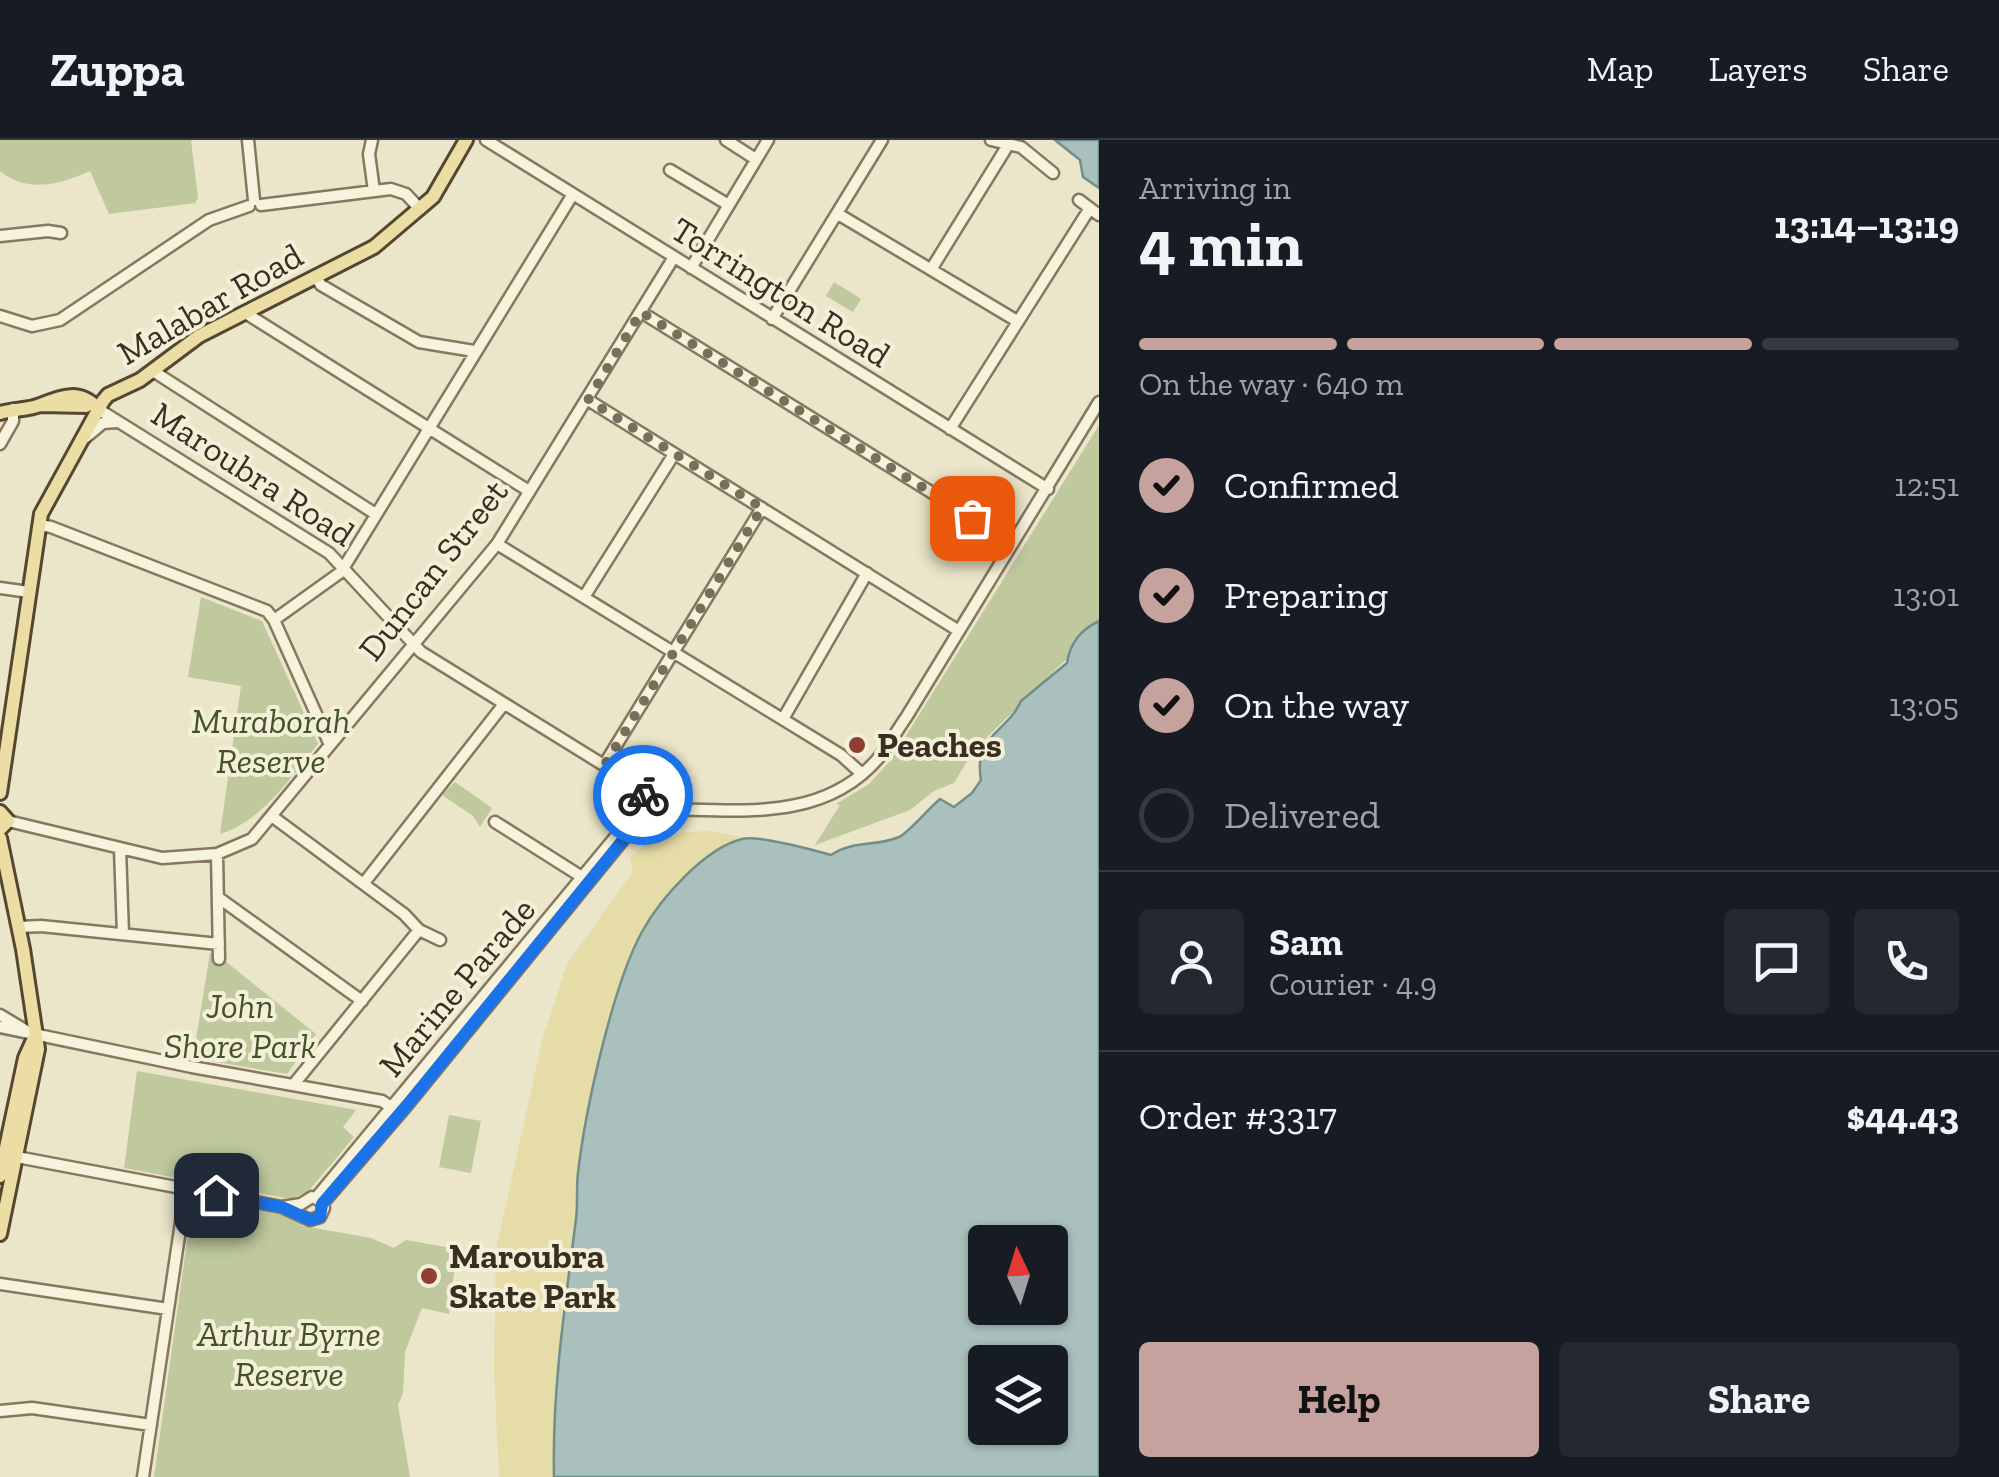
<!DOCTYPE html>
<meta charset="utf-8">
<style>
:root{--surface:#171b24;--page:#242831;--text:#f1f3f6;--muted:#9ea1a6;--line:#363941;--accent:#c6a29e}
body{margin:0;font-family:"Zilla Slab",serif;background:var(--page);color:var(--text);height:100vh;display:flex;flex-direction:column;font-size:38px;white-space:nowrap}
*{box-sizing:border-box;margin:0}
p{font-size:32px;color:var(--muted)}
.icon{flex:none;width:55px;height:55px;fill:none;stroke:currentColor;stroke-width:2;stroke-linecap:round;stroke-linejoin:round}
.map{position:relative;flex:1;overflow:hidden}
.side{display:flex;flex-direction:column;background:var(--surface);width:900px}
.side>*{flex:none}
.needle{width:65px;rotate:356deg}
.tools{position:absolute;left:968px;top:1085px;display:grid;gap:20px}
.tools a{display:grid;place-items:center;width:100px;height:100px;border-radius:10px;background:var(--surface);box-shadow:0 2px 8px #0004;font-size:50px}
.pin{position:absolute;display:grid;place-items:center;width:85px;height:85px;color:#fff;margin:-42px;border-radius:20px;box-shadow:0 5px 15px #0006}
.courier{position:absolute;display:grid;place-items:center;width:100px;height:100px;margin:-50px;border:8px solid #1a73e8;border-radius:50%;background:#fff;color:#222;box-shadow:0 2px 12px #0007}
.overview em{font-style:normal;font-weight:700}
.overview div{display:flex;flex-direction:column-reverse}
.overview{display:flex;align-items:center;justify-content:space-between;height:170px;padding:0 40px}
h1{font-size:65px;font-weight:700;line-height:75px}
.bar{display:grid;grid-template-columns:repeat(4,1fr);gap:15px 10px;align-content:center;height:120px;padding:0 40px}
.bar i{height:12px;border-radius:8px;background:var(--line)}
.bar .current{background:var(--accent)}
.bar p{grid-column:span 4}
.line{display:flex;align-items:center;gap:25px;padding:0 40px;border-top:2px solid var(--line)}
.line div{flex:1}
.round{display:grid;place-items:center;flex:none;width:105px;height:105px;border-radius:10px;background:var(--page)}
ol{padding:0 40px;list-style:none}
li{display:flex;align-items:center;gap:30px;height:110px}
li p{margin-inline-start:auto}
li .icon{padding:10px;border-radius:50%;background:var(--accent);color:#111;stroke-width:4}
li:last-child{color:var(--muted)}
li i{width:55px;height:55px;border:5px solid var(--line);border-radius:50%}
.button{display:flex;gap:20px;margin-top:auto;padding:20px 40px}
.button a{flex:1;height:115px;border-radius:10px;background:var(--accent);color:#111;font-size:40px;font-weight:700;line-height:115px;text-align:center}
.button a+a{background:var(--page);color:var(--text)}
header{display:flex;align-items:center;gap:60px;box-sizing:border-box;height:140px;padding:0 50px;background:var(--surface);border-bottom:2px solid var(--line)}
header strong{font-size:48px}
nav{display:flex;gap:55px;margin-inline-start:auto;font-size:35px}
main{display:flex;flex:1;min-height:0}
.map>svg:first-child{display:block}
.green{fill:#bfc99d}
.sand{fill:#e5dca8}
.water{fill:#a9c0bc;stroke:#708e8a;stroke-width:2.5;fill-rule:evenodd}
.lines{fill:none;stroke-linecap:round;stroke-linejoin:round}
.minor-casing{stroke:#86785f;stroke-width:15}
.major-casing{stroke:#554632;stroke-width:18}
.minor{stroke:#f7f2db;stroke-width:10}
.major{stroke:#ebdda4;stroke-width:12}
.done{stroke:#776f5c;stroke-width:10;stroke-dasharray:0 18}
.route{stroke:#1a73e8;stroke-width:12}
.poi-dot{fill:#913e33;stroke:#f3efd8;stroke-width:4}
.labels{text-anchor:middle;stroke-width:8;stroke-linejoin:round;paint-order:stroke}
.street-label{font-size:35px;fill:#382f21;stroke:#f3efd8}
.park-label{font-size:35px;font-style:italic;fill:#435329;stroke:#f3efd8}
.poi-label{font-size:35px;font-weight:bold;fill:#382f21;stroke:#f3efd8;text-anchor:start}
</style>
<header>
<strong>Zuppa</strong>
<nav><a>Map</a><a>Layers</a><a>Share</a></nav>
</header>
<main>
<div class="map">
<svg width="1099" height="1337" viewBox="0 0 1099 1337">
<rect width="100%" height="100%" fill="#ebe5c9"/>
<path class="green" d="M0 0H191L198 58 195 63 109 74 90 31C61 44 28 54 0 31Z
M834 142 861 159 853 172 826 156Z
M1099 285V487L974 610 954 643 934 651 910 670 815 705 840 665 836 664 869 644 891 620Z
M201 457 262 481 318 604C290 638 263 680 220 694L241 546 188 537Z
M455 642 492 668 480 687 473 676 442 655Z
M210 813 225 821 316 894 287 934 193 918Z
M137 931 356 970 343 987 354 997 307 1053 290 1059 124 1028Z
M449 975 481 981 471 1033 439 1027Z
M193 1058 297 1077 303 1086 371 1098 394 1108 406 1100 457 1109 449 1174 422 1168 405 1212 403 1253 398 1265 410 1337H154Z"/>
<path class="sand" d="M711 691 746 698C645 735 616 851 595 945 589 975 581 1005 578 1035 577 1050 578 1065 576 1080 564 1166 552 1250 554 1337H499L494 1229 496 1110 542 901 567 824 633 732 630 717 653 698 663 702 684 692Z"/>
<path class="water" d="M1055 0H1099V48L1083 37 1080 20Z
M1099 481V1337H554C552 1249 565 1166 576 1079 578 1064 576 1048 578 1033 585 971 613 843 643 790 661 758 705 708 742 699 759 695 813 710 831 715 853 700 876 707 899 697 908 693 929 668 940 659L954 667 972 653 981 640C973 595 1006 594 1021 561L1067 523C1070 503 1080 490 1099 481ZM985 1102H1050V1168H985ZM985 1222H1050V1288H985Z"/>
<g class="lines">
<defs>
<path id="minor" d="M248 0 254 60
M372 0 369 14 374 51
M486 0 1048 349
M726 0 754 18
M991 0 1021 7 1053 33
M670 30 727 64
M1079 60 1099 75
M261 65 391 49 406 54 420 69
M838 74 1017 181
M0 96 48 91 61 93
M691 128 768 0
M932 128 1008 5
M315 136 321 145 419 202 474 211
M244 172 529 351
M641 172 1013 403
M0 176 32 186 60 180 209 80 249 66
M772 179 882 0
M153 231 374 373
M588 260 959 491
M98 269 329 413 421 512 623 637 639 648 646 660
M950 289 1090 68
M85 298 103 283 117 282
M0 304 13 281V269
M39 385 51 387 267 471 274 480 330 605
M497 404 841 615 862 634
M0 448 29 452
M584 457 674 314
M274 480 341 432 573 54
M783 579 867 433
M604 625 762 368
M662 669C739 670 826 683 881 615 890 603 898 589 907 576L1099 262
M273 677 404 774 419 790 440 800
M8 681 162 718 217 714 252 699 497 404 674 117
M495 682 582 737
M120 709 123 794
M217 714 219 819
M364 743 504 564
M219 758 362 861
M19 787 41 786 219 804
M0 875 25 890
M0 887 192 927 382 961 394 969
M294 944 419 790
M17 1017 282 1067 310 1080 320 1077 324 1068 321 1061 312 1057 301 1064 282 1067
M316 1058 646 660
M322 1064 408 964 627 695 641 684 658 678 662 669
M0 1144 168 1169
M0 1271 32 1268 151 1285
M143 1337 186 1049"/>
<path id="major" d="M41 265 86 266
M0 273C13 269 28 270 40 265 62 256 80 249 98 269
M0 653 41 374 103 261 108 255 140 240 199 196 374 107 433 57 466 0
M0 672 8 681 0 689
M0 698 23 809 38 909 0 1094
M0 1036 25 918 35 896"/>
</defs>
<use href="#minor" class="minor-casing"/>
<use href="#major" class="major-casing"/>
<use href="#minor" class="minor"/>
<use href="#major" class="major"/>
</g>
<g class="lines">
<path class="done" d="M643 655 639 648 604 626 762 368 588 260 641 172 972 378"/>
<path class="route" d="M216 1055 282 1067 310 1080 320 1077 322 1064 408 964 627 695 649 680 640 671 646 660 643 655"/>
</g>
<g class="poi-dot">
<circle cx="857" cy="605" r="10"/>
<circle cx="429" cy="1136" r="10"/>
</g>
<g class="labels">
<g class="street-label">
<text transform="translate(781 152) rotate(32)" y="12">Torrington Road</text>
<text transform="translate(210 164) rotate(-30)" y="12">Malabar Road</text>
<text transform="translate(253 334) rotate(33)" y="12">Maroubra Road</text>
<text transform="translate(433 430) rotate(-52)" y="12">Duncan Street</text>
<text transform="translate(457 847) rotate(-50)" y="12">Marine Parade</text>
</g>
<g class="park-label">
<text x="271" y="593">Muraborah<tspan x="271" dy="40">Reserve</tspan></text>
<text x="240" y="878">John<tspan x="240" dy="40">Shore Park</tspan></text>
<text x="289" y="1206">Arthur Byrne<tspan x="289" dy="40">Reserve</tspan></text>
</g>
<g class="poi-label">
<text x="877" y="617">Peaches</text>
<text x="449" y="1128">Maroubra<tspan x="449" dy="40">Skate Park</tspan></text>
</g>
</g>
</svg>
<div class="tools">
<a><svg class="needle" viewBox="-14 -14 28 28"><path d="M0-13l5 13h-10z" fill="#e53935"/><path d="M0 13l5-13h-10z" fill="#9ea1a6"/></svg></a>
<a><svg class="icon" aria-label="layers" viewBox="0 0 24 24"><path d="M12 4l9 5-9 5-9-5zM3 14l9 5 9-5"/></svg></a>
</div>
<div class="pin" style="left:972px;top:378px;background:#ea580c"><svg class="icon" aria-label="bag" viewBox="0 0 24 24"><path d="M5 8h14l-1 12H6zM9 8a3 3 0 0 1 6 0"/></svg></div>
<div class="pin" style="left:216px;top:1055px;background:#1f2937"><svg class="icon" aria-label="home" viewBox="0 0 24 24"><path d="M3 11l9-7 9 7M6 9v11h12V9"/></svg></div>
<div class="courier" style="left:643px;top:655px"><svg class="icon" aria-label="bike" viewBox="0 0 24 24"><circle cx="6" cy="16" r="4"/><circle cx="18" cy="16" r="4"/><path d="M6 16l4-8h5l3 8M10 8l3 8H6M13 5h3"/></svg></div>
</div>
<section class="side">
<div class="overview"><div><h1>4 min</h1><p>Arriving in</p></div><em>13:14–13:19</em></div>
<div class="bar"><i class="current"></i><i class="current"></i><i class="current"></i><i></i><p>On the way · 640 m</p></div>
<ol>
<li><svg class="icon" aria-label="check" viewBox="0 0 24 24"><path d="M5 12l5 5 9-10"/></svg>Confirmed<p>12:51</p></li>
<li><svg class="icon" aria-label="check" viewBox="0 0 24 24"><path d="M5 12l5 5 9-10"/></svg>Preparing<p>13:01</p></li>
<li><svg class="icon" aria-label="check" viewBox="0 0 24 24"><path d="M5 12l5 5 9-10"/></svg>On the way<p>13:05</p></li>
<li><i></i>Delivered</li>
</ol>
<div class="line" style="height:180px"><a class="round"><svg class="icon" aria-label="person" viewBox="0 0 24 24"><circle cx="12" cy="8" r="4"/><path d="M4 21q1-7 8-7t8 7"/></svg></a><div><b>Sam</b><p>Courier · 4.9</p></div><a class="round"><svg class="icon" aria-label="chat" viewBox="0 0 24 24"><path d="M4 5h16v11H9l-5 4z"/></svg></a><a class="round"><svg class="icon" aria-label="phone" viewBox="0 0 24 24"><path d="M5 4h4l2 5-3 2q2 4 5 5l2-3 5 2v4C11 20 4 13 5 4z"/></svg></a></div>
<div class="line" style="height:130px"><div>Order #3317</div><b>$44.43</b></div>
<div class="button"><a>Help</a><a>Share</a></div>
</section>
</main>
